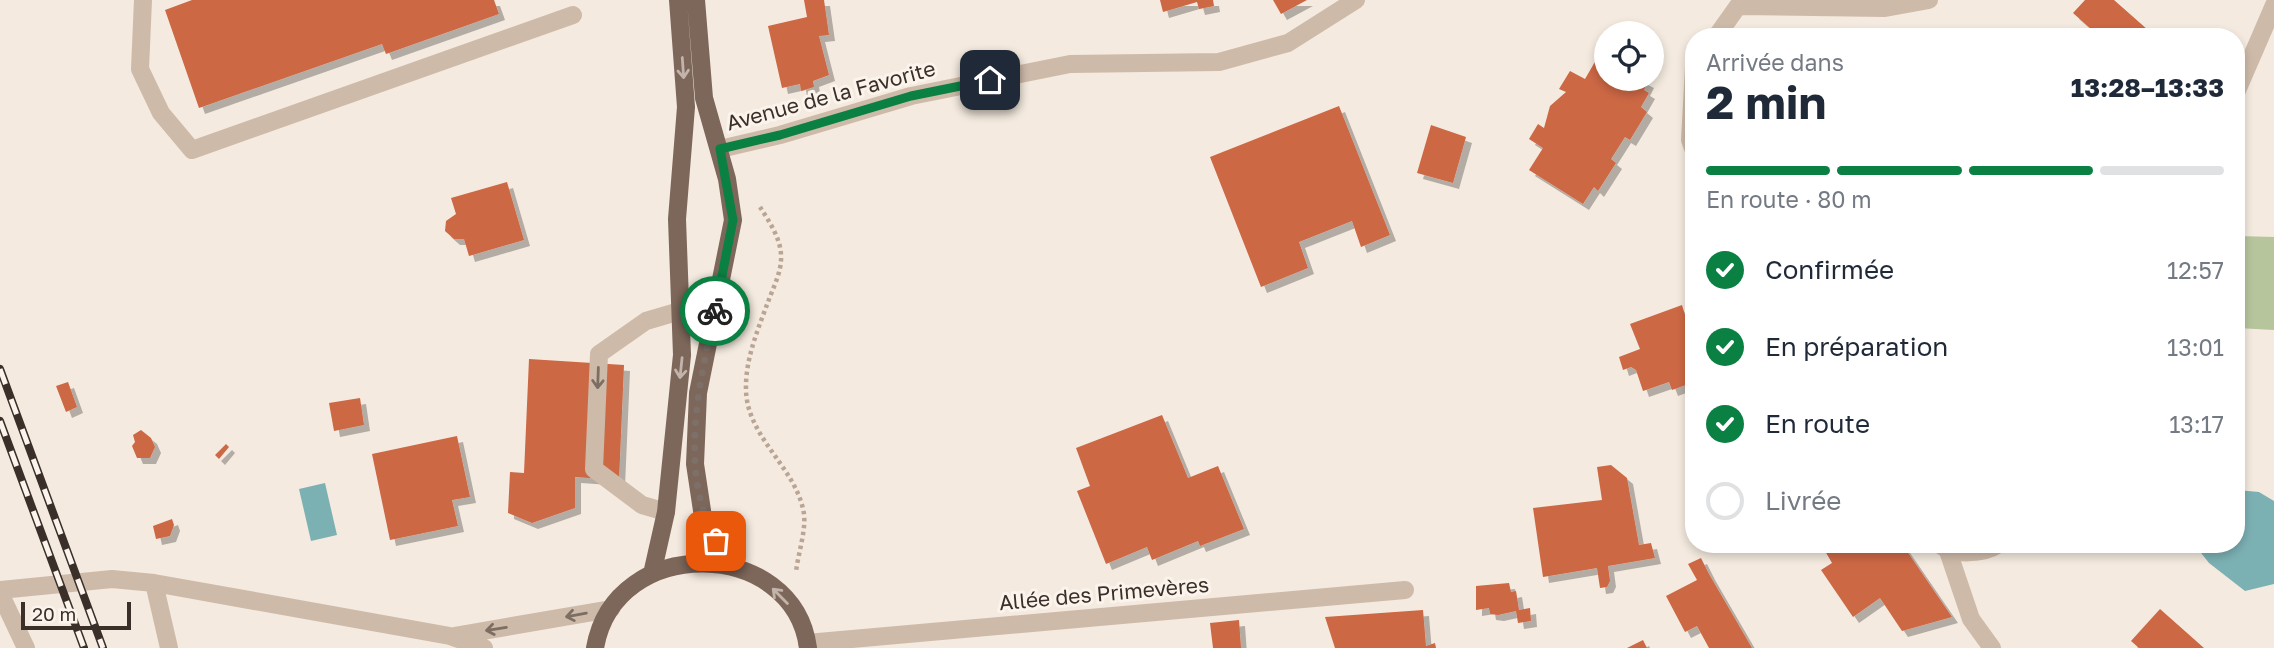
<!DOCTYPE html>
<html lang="fr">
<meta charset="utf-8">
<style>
:root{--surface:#fff;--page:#f6f6f7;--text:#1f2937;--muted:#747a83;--line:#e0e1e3;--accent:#0b8043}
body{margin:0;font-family:"Golos Text",sans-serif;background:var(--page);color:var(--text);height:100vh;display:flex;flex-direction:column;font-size:26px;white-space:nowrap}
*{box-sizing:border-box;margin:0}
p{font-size:23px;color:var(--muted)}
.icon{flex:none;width:38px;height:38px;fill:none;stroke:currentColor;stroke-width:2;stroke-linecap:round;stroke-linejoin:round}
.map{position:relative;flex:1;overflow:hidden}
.details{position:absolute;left:1685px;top:28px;width:560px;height:525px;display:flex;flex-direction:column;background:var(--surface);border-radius:28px;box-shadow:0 4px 10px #0003}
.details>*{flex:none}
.tools{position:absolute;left:1594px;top:21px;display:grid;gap:14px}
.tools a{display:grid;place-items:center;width:70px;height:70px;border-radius:50%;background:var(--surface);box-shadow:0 4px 10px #0003;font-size:35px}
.scale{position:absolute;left:21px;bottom:18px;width:110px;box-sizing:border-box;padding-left:7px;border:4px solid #3b2f2a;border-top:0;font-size:19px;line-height:24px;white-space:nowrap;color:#3b2f2a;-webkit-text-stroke:5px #fbf4ec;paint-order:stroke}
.pin{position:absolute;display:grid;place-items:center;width:60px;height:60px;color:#fff;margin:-30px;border-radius:14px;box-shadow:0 4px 10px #0006}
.courier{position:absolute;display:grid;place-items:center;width:70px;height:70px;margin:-35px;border:5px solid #0b8043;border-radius:50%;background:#fff;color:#222;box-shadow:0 2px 9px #0007}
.summary em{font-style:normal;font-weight:700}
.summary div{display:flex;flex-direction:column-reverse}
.summary{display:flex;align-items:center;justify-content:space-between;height:119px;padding:0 21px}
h1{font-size:46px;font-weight:700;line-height:52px}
.bar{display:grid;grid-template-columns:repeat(4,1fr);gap:10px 7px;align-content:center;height:84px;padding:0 21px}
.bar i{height:9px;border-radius:5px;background:var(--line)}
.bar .selected{background:var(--accent)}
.bar p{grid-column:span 4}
ol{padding:0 21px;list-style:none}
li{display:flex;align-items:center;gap:21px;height:77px}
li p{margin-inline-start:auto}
li .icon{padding:7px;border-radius:50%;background:var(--accent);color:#fff;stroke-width:4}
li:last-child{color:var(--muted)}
li i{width:38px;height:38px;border:4px solid var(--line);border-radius:50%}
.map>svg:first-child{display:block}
.green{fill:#b7c59d}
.water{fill:#7cb1b4}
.building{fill:#cd6744;filter:url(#shadow)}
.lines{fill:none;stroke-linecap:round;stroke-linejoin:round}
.path{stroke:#baa493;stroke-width:4.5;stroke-dasharray:3.5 3.5;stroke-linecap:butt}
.minor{stroke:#cebaa9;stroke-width:18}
.major{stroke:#7d665a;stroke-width:18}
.rail-casing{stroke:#3b2f2a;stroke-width:8}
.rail{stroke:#fbf4ec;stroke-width:5;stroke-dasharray:16;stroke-linecap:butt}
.oneway{stroke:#c2b4aa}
.oneway2{stroke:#7d6e63}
.done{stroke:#7c7069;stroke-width:7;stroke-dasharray:0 12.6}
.route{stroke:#0b8043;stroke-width:9}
.labels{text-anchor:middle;stroke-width:6;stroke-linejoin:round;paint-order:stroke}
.street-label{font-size:21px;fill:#3b2f2a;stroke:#fbf4ec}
</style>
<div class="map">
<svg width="2274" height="648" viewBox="0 0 2274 648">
<defs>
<filter id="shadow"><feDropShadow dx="6" dy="6" stdDeviation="0" flood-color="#0004"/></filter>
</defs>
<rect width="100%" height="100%" fill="#f4eadf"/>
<path class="green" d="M2237 236 2274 237V330L2237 328Z"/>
<path class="water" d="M325 483 337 535 311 541 299 489Z
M2237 490 2259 492 2274 501V584L2245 591 2209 563 2194 544H2236Z"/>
<path class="building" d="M192 0H494L499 14 386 54 382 44 199 108 165 10Z
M804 0H824L829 35 819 36 829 75 813 81 814 87 801 91 800 84 782 88 768 26 807 17Z
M1160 0H1213L1214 6 1199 9 1197 2 1163 12Z
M1273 0H1307L1281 14Z
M2085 0H2114L2148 30 2142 37H2100L2073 13Z
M1596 60 1606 65V79H1642L1648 82 1644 90 1649 93 1641 107 1647 112 1630 140 1625 137 1611 159 1616 163 1598 191 1594 187 1583 204 1529 170 1543 148 1529 139 1538 124 1544 128 1550 106 1566 92 1559 89 1570 71 1585 79Z
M1339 106 1390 235 1361 247 1352 221 1299 242 1308 268 1261 287 1210 157Z
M1431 125 1466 137 1453 183 1417 173Z
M507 182 524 240 469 256 464 239H454L445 231 446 221 456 214 451 198Z
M1682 305 1688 325 1694 323V382L1672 390 1669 382 1643 391 1636 370 1631 367 1623 370 1619 357 1640 349 1630 324Z
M529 359 624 365 619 480 575 477V508L532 523 508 513 510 472 524 473Z
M68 382 77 407 66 412 56 386Z
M360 398 364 425 334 431 329 403Z
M1162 415 1188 478 1218 466 1244 529 1200 546 1198 541 1152 560 1147 547 1106 564 1077 491 1090 486 1076 448Z
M141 430 151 438 155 447 150 458H137L132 446 135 442 133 435Z
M457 436 470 497 452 500 458 526 390 540 372 454Z
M226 444 229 447 219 459 215 455Z
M1611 465 1627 478 1639 545 1651 543 1655 558 1608 566 1610 581 1607 587 1600 588 1597 568 1543 577 1533 508 1602 500 1597 467Z
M172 519 174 525 170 536 156 539 153 526Z
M1821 544H1902L1952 617 1902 631 1880 598 1853 617 1821 570 1832 563Z
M1701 558 1709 574 1752 648H1709L1697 626 1685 632 1666 596 1697 580 1688 564Z
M1509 583 1511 592 1516 591 1519 610 1530 608 1531 621 1518 623 1516 611 1498 615 1490 614 1489 608 1476 610V586Z
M2160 609 2204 648H2139L2131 641Z
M1423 610 1426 646 1435 643 1436 648H1335L1325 617Z
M1239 620 1241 648H1213L1210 623Z
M1643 640 1647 648H1627Z"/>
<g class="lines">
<path class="path" d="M760 207C769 221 781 239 781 256 782 271 773 288 768 302 758 329 745 360 746 390 747 438 797 468 804 514 806 531 798 554 796 572"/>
<path class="minor" d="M143 0 140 69 161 113 192 150 573 15
M1716 37 1738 6 1885 8 1929 0
M1694 67 1690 140 1694 151
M2236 93 2274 5
M720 149 780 135 911 96 1070 64 1219 62 1288 43 1356 0
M666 512 642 505 594 469 599 354 646 321 680 311
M1940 545C1954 556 1983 554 1999 544
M1948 551 1971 619 1992 648
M154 583 169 648
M0 590 112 579 154 583 450 636 484 648
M0 593 26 648
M454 636 611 609
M807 643 1405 590"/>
<path class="major" d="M696 0 704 98 727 179 733 220 698 393 695 464 703 517 729 565
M652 574 666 512 682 355 677 219 686 107 678 0
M595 648C615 533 794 538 808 648"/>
<defs>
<path id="rail" d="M0 369 103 648
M0 421 84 648"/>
</defs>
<use href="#rail" class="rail-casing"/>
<use href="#rail" class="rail"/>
</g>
<defs><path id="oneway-shaft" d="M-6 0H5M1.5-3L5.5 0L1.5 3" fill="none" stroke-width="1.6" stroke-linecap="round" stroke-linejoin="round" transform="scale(1.75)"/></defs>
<g class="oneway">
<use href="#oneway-shaft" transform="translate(683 68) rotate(86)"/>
<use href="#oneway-shaft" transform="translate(681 368) rotate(96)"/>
<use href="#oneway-shaft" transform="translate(780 596) rotate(-135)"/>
</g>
<g class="oneway2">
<use href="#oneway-shaft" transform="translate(598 378) rotate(92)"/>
<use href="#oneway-shaft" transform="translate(576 615) rotate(170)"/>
<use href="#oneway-shaft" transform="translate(496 629) rotate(171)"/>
</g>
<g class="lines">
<path class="done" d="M715 311C699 384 678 471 716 541"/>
<path class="route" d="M715 311 733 220 720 149 780 135 911 96 990 80"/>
</g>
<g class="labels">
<g class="street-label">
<text transform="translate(831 96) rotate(-15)" y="7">Avenue de la Favorite</text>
<text transform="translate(1104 594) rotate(-5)" y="7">Allée des Primevères</text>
</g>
</g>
</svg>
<div class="tools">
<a><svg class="icon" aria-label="locate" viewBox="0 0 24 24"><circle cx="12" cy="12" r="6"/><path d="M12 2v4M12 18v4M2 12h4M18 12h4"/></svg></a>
</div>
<div class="scale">20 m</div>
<div class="pin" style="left:716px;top:541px;background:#ea580c"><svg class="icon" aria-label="bag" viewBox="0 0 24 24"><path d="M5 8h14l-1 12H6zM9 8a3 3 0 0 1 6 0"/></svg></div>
<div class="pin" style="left:990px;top:80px;background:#1f2937"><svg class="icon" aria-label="home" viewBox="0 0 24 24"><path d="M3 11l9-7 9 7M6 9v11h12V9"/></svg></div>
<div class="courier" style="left:715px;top:311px"><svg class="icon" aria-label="bike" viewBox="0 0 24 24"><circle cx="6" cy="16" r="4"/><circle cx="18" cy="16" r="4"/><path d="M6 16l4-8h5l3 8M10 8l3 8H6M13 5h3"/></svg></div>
<section class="details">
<div class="summary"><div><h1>2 min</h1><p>Arrivée dans</p></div><em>13:28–13:33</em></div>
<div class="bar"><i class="selected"></i><i class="selected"></i><i class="selected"></i><i></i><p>En route · 80 m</p></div>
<ol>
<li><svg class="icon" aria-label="check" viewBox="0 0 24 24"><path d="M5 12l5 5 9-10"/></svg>Confirmée<p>12:57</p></li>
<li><svg class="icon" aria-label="check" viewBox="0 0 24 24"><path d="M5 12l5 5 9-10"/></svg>En préparation<p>13:01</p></li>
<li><svg class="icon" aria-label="check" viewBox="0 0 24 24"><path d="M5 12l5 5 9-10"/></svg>En route<p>13:17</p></li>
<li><i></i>Livrée</li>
</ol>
</section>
</div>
